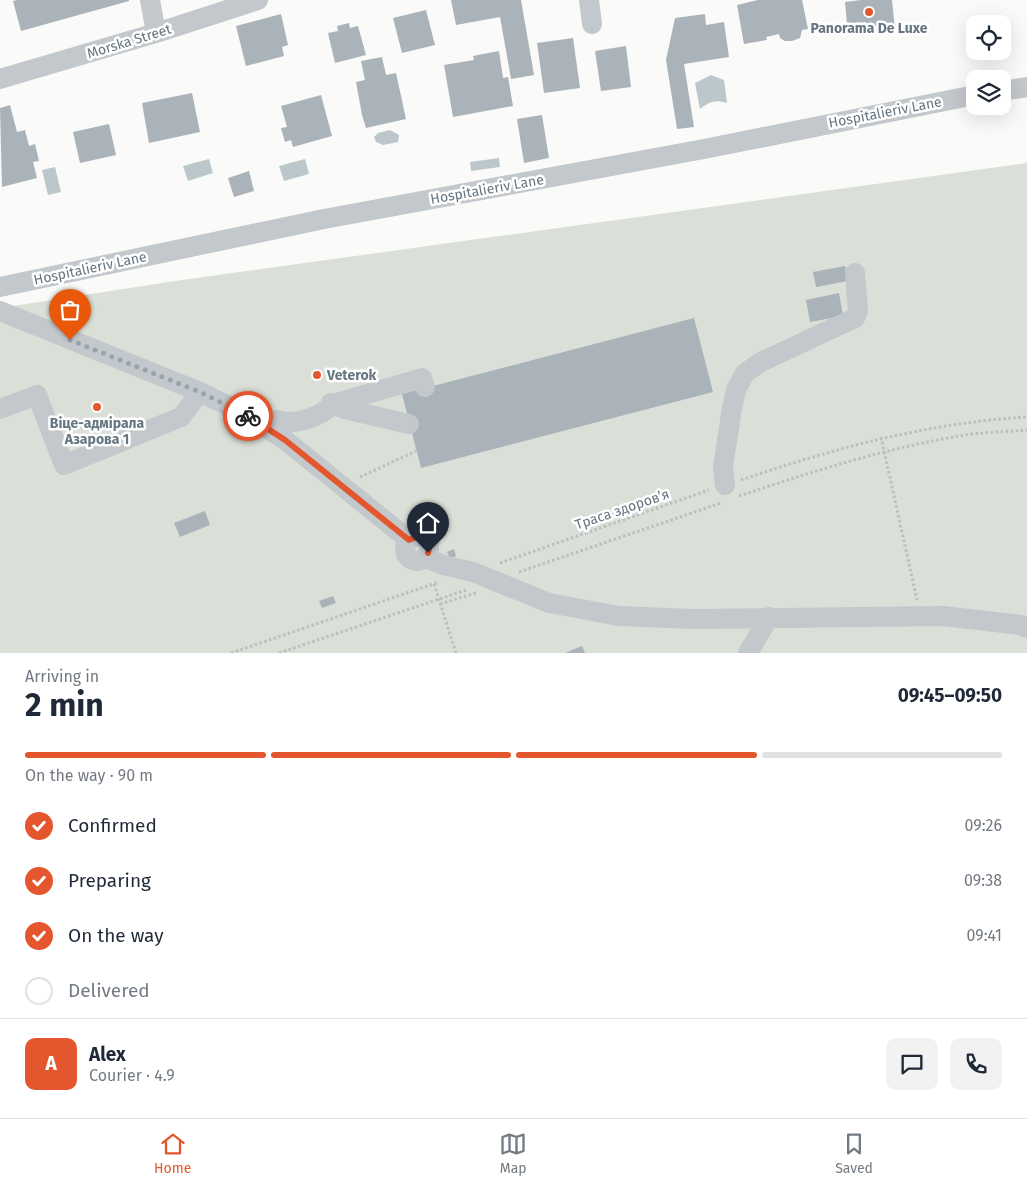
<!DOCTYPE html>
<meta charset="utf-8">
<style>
:root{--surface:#fff;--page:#f2f2f3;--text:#1f2937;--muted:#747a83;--line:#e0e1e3;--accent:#e4572e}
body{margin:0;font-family:"Fira Sans",sans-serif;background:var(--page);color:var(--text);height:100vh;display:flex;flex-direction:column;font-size:19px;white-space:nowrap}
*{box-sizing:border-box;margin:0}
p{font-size:16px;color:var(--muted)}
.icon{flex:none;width:28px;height:28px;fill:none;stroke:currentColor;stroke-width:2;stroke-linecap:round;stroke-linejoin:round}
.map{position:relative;height:653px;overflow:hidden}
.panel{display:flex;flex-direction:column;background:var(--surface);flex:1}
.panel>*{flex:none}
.fabs{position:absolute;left:966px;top:15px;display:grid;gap:10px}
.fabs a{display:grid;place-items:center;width:45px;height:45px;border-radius:10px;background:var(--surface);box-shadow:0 5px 20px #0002;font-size:25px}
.pin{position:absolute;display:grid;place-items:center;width:42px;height:42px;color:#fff;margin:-51px -21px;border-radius:50% 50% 50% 0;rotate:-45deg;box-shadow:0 0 5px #0007}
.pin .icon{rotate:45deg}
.courier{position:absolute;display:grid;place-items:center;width:50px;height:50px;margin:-25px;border:4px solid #e4572e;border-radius:50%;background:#fff;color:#222;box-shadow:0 1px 6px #0007}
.summary em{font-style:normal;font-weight:700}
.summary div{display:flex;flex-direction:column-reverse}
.summary{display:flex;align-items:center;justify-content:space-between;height:85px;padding:0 25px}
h1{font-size:32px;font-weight:700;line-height:38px}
.bar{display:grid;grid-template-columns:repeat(4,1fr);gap:8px 5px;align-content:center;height:60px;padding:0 25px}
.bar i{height:6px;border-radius:4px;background:var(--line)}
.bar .selected{background:var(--accent)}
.bar p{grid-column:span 4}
.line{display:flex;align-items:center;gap:12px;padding:0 25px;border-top:1px solid var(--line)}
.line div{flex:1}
.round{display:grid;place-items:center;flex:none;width:52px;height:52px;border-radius:10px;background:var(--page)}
ol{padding:0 25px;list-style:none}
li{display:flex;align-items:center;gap:15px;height:55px}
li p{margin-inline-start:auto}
li .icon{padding:5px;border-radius:50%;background:var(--accent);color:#fff;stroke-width:4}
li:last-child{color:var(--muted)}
li i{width:28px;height:28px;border:2px solid var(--line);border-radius:50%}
.tabs{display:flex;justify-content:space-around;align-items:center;height:70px;border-top:1px solid var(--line);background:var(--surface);font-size:14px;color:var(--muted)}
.tabs a{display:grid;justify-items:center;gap:2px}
.tabs .selected{color:var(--accent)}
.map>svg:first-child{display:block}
.green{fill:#dadfd7}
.water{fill:#bbc7cb}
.building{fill:#aab3b9}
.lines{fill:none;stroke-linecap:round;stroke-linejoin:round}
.path{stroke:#bbbfc2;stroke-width:3;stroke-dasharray:2.5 2.5;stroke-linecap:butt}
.minor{stroke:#c3c8cc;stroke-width:20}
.done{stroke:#99a4ac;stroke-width:5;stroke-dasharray:0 9}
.route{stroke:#e4572e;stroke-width:6}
.poi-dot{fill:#e4572e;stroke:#fff;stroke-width:2}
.labels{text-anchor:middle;stroke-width:5;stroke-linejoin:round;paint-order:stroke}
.poi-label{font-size:14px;font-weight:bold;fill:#657683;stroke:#fff}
.street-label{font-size:14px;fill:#657683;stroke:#fff}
</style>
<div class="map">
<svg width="1027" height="653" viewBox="0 0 1027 653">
<rect width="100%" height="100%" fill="#fafaf8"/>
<path class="green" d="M1027 163V653H0V308L175 281Z"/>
<path class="water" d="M711 75 724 80 727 103C715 99 709 102 700 109L695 83Z
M390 130 399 135 398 142 383 145 376 142 374 137 378 133Z
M499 158 500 167 471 171 470 162Z
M209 159 213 173 188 181 183 166Z
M305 159 309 174 284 181 279 166Z
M55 167 61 192 48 195 42 170Z"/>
<path class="building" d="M17 0H129V1L21 31 13 1Z
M451 0H521L534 75 511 79 500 17 456 25Z
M758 0H802L808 29 802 30 800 38 792 41H785L780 38 779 34 766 37 767 40 744 44 737 5Z
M861 0H892L895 29 866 32V22L847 24 845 2Z
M426 10 435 45 402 53 393 18Z
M281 14 288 45 282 47 284 56 246 66 236 26Z
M705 14 706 25 724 22 729 57 684 64 694 127 677 129 666 60 675 18Z
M349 23 350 28 358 26 366 55 335 63 328 33 338 31 337 26Z
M573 38 580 88 544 93 537 43Z
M626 46 631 87 601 91 595 51Z
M499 51 503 78 508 77 513 106 453 117 444 65 474 60 473 56Z
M382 57 386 75 396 73 406 119 366 128 362 115 356 82 365 80 361 61Z
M192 93 200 132 149 143 142 103Z
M321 95 332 136 293 147 291 140 285 142 281 128 287 127 281 106Z
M10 105 17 132 25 130 29 146 35 144 39 161 33 162 37 178 2 187 0 108Z
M542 115 549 158 524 163 517 119Z
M109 124 116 155 80 163 73 132Z
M249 171 254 191 234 197 228 178Z
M845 266 848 281 816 287 813 272Z
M839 293 843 316 810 322 806 300Z
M694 318 713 392 421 468 402 394Z
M205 511 210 525 180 537 174 523Z
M454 549 456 556 450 559 447 552Z
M333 596 336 603 322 608 319 601Z
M582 646 585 653H565Z"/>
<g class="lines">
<path class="path" d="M881 437 917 600
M360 477 416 451
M741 480C835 448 927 423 1027 417
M739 496C811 472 883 449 959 436 981 432 1005 432 1027 430
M417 524 427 525 435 533 438 544
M500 563 709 490
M519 572 721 503
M434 584 456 653
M440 604 476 593
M231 653 439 582
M279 653 466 590"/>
<path class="minor" d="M150 0 156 33
M589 0 592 24
M0 79 156 33 258 0
M1002 91 1027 87
M0 287 324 219 704 149 975 95
M0 311 200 392 243 413 285 440 409 540
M331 403 344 409 409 424
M0 409 37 395 64 465 181 417 200 392
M278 420C294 426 321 417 333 404L422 378 425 387
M725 485 723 467 732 408 736 390 745 373 761 362 855 318 858 311 855 273
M405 549a12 12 0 1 1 24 0a12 12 0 1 1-24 0Z
M425 557 443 565 473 572 549 603 619 616 693 619 943 616 1021 625 1027 628
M748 653 769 617"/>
</g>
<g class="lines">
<path class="done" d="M70 340 200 392 248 416"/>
<path class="route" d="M248 416 285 440 409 540C418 535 425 538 429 548L428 553"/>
</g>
<g class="poi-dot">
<circle cx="869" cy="12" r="5"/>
<circle cx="317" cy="375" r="5"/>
<circle cx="97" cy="407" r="5"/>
</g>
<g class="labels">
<g class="poi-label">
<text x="869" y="33">Panorama De Luxe</text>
<text x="327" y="380" text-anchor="start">Veterok</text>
<text x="97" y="428">Віце-адмірала<tspan x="97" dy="16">Азарова 1</tspan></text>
</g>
<g class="street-label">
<text transform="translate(129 41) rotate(-17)" y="5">Morska Street</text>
<text transform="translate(885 112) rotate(-11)" y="5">Hospitalieriv Lane</text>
<text transform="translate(487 189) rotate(-10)" y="5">Hospitalieriv Lane</text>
<text transform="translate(90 268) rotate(-12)" y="5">Hospitalieriv Lane</text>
<text transform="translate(622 509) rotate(-19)" y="5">Траса здоров’я</text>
</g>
</g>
</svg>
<div class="fabs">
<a><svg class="icon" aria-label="locate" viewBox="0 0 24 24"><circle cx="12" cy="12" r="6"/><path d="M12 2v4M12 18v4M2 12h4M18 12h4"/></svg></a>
<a><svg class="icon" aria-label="layers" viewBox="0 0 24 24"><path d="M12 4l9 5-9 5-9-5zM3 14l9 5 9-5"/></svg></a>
</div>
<div class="pin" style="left:70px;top:340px;background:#ea580c"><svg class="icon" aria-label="bag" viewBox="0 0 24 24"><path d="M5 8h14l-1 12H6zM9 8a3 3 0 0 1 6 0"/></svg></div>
<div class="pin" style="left:428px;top:553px;background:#1f2937"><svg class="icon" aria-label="home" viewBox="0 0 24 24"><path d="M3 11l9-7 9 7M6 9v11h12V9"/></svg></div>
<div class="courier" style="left:248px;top:416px"><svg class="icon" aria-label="bike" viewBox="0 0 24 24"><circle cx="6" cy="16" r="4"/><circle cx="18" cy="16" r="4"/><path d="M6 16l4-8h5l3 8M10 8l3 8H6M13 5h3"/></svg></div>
</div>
<section class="panel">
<div class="summary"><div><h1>2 min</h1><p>Arriving in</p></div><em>09:45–09:50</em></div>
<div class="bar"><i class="selected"></i><i class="selected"></i><i class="selected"></i><i></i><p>On the way · 90 m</p></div>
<ol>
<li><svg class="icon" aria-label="check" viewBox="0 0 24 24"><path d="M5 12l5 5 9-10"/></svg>Confirmed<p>09:26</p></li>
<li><svg class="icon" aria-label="check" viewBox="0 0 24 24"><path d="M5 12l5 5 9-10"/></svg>Preparing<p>09:38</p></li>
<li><svg class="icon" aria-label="check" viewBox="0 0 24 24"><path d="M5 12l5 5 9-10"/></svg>On the way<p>09:41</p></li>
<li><i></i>Delivered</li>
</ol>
<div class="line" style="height:90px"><b class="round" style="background:var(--accent);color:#fff">A</b><div><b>Alex</b><p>Courier · 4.9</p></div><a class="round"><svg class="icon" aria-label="chat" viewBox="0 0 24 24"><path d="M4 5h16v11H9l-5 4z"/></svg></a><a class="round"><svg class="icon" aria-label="phone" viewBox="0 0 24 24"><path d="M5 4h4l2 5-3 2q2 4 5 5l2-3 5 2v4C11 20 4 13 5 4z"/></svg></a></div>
</section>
<nav class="tabs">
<a class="selected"><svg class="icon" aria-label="home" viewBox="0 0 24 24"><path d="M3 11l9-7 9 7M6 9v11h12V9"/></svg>Home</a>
<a><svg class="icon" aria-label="map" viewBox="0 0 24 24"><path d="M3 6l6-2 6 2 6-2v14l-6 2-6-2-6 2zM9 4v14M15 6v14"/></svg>Map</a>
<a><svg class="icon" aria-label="saved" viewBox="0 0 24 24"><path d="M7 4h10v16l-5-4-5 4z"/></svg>Saved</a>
</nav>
